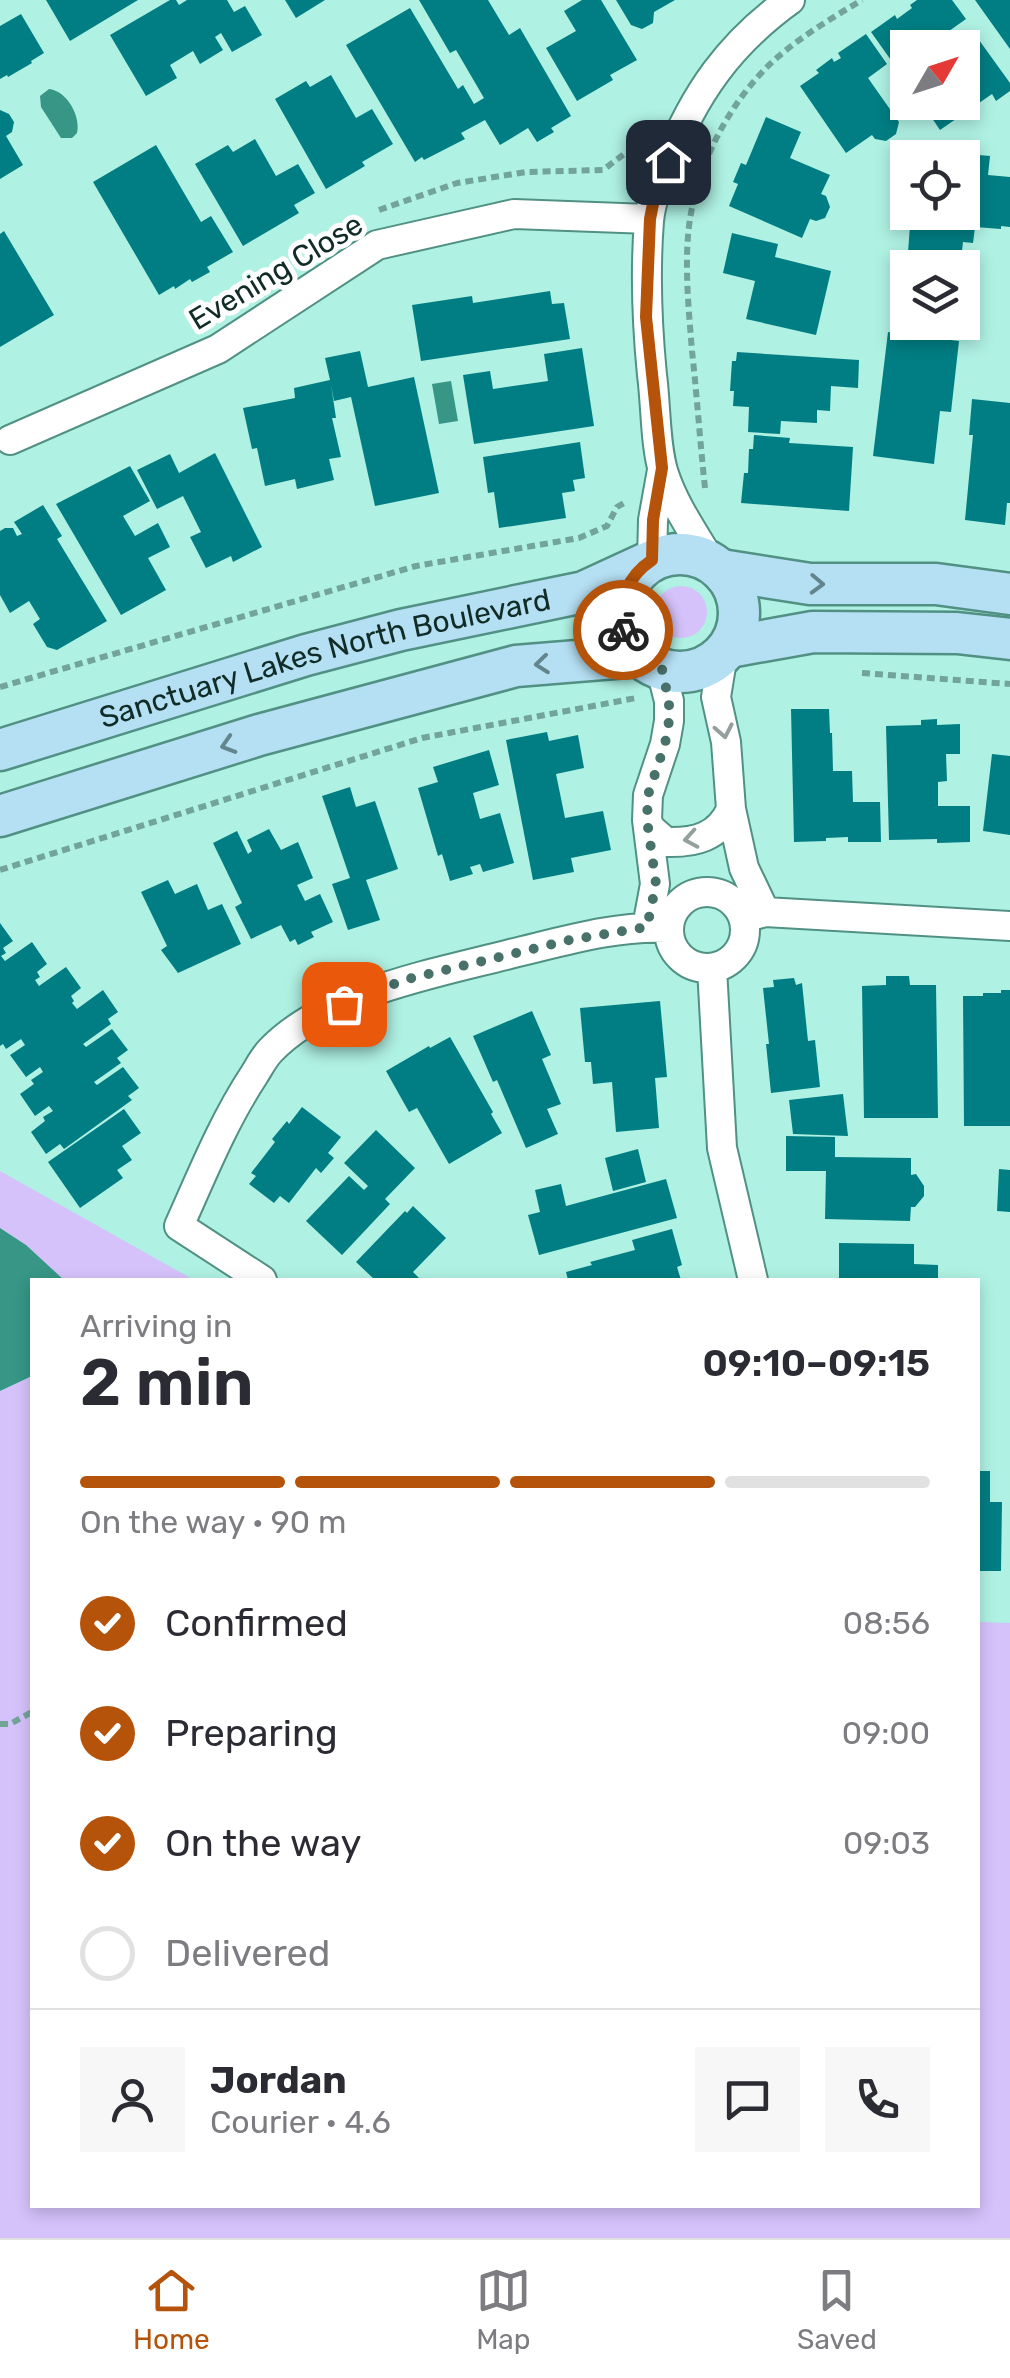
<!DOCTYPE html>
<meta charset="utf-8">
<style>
:root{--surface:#fff;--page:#f7f7f7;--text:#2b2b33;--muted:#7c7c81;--line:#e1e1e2;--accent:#b45309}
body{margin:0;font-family:Rubik,sans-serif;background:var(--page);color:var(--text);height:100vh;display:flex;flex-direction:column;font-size:38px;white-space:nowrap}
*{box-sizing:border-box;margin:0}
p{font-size:32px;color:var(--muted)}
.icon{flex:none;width:55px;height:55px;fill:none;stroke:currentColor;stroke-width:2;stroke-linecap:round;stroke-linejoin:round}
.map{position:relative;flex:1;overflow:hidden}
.panel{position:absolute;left:30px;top:1278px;width:950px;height:930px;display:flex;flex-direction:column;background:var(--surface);border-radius:0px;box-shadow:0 5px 15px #0003}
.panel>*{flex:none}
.needle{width:65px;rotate:51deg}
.buttons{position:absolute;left:890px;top:30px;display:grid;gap:20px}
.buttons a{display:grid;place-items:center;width:90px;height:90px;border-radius:0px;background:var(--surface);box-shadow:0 5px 15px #0003;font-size:50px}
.pin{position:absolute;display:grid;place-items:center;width:85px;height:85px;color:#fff;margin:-42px;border-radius:20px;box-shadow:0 5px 15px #0006}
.courier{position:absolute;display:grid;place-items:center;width:100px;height:100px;margin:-50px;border:8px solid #b45309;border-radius:50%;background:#fff;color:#222;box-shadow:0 2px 12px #0007}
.headline em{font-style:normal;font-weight:600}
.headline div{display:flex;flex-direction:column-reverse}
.headline{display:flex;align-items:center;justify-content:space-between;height:170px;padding:0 50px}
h1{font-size:65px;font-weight:600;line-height:75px}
.bar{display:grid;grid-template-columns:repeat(4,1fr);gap:15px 10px;align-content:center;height:120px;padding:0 50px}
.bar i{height:12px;border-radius:8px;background:var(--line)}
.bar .current{background:var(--accent)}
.bar p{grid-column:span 4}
.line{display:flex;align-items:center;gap:25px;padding:0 50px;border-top:2px solid var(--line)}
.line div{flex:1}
.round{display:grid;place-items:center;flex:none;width:105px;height:105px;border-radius:0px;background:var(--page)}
ol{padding:0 50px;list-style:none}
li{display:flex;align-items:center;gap:30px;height:110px}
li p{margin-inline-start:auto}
li .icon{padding:10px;border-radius:50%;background:var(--accent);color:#fff;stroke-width:4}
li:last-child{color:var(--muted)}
li i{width:55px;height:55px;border:5px solid var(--line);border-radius:50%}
.menu{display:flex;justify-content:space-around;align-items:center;height:140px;border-top:2px solid var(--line);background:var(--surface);font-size:28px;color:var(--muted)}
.menu a{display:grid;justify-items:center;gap:5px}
.menu .current{color:var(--accent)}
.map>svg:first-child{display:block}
.green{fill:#d5c2fb}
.water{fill:#379686}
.building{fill:#007e83}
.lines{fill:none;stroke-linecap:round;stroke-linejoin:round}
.street-casing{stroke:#519184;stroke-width:32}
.secondary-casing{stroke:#519184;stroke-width:45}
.path{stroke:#72a49a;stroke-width:6;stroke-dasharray:8 5;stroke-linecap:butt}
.street{stroke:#fff;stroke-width:28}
.secondary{stroke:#b5dff3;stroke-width:40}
.oneway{stroke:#63868d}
.oneway2{stroke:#94a09e}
.done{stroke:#487169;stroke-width:10;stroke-dasharray:0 18}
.route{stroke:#b45309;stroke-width:12}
.labels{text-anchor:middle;stroke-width:10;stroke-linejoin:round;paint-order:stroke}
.street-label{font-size:30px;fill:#112c27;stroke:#fff}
</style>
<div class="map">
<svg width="1010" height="2238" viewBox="0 0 1010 2238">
<rect width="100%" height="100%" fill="#aff1e3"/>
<path class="green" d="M655 612a26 26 0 1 1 52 0a26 26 0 1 1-52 0Z
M0 1171 194 1280H64L26 1245 0 1228Z
M32 1376V2205H978V1622L1010 1623V2238H0V1391Z"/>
<path class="water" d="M49 89C67 91 81 116 77 133L72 138H61L41 107 40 96Z
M451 381 458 421 439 424 432 384Z
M0 1228 26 1245 64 1280H32V1376L0 1391Z"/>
<path class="building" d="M46 0H138L70 41Z
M170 0H176L179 5 187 0H227L234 12 245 6 262 35 232 52 221 33 215 37 223 50 200 64 193 51 170 65 177 78 146 96 110 35Z
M285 0H325L296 18Z
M419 0H488L509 35 520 28 571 116 551 128 554 132 537 142 528 128 500 145 485 120 461 133 465 139 424 160 422 157 415 162 346 45 410 8 458 89 463 85 474 104 484 98 456 50 450 53Z
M582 0H601L637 60 610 75 613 80 577 101 546 48 576 31 564 11Z
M616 0H675L654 12 653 23 642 29 631 25Z
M917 0H952L966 19 942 36 950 48H908V84L871 32 895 15 897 19 912 8 910 5Z
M975 0H1010V49Z
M21 14 44 53 31 61 32 63 8 77 7 75 0 79V26Z
M866 34 887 64 868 78 899 122 896 134 886 141 875 139 872 135 846 153 800 86 819 73 816 70 832 58 834 62 841 58 838 53Z
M979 40 1010 83V91L996 101 992 94 940 130 921 102H962V51Z
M331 75 356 118 372 109 393 144 362 162 365 166 326 189 275 99 306 81 310 87Z
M0 110 9 114 14 122 12 132 6 136 23 165 0 179Z
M766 117 801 132 790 158 830 175 821 194 826 196 830 207 825 218 816 221 810 219 802 238 729 206 738 184 733 182 741 163 746 165Z
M255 139 276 176 298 164 315 193 294 205 299 213 243 246 195 164 228 145 233 152Z
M156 145 201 222 211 216 233 252 207 267 210 272 192 282 190 279 175 289 174 286 159 295 93 182Z
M956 153 990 156 988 175 1010 177V227L1001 226V229L975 227 973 243 963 242 960 268 907 266 911 212H962V158H956Z
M4 231 54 315 0 347V234Z
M732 233 778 244 775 257 831 271 816 335 746 319 755 281 723 273Z
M550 291 552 304 564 303 570 339 421 361 412 305 472 296 473 303Z
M888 332 959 341 951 412 940 411 934 464 873 456Z
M582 348 594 426 474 444 463 375 490 371 493 389 548 381 544 354Z
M360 351 368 387 414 377 439 493 375 506 351 397 334 401 331 385 336 418H332L341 457 329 459 334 480 297 489 295 479 265 486 257 448 252 449 243 408 295 398 294 388 330 380 325 358Z
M737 352 859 360 858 388 831 386 830 411 817 410V423L781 421 780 434 748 432 749 407 733 406 734 391H730L732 361H736Z
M972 399 1010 403V503H1007L1005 525 965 520 973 435H969Z
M754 435 790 438 789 443 853 447 849 511 741 503 744 473H748L749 449H753Z
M580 442 585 478 573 480 575 491 562 493 566 518 499 528 494 492 488 493 483 457Z
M215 453 262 547 233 562 231 556 206 568 190 537 201 532 183 496 157 509 137 470 170 454 179 473Z
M130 466 150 501 123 516 135 536 158 523 170 547 148 558 166 590 121 615 56 504Z
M43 505 62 536 57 539 107 621 57 650 47 647 33 624 40 619 29 601 10 613 0 595V531L5 528H13L17 536 22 534 14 522Z
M791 709H829L830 733H832L833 771H852L853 802H880L881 842H848V837L826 838V841L794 842Z
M937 719V725L960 724V754H946L947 781 938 782V806H970V842L937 843V839L889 840 886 726 921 725V720Z
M547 732 549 741 578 735 584 768 556 774 565 818 603 811 611 850 571 858 574 872 533 880 506 740Z
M489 750 499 785 473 793 480 819 500 813 514 863 483 872 480 864 470 867 473 874 450 881 442 854 438 856 418 788 438 782 433 767Z
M992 754 1010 756V835L983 831Z
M350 787 356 807 375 801 398 869 366 880 380 920 348 930 332 884 350 878 322 796Z
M269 829 281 850 298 842 313 878 297 885 305 901 320 894 333 922 311 932 314 937 298 945 295 939 290 942 281 925 251 939 235 907 242 903 213 843 237 831 248 854 252 851 247 840Z
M168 880 175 894 197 884 208 910 222 904 241 944 178 973 161 950 167 946 141 892Z
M0 923 13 941 3 948 6 953 1 956 5 961 32 942 47 964 37 972 40 977 35 980 39 986 66 967 81 988 71 996 74 1001 72 1003 77 1009 103 990 118 1012 108 1019 111 1024 83 1044 86 1047 112 1029 128 1050 117 1058 121 1063 94 1082 97 1085 123 1067 139 1088 128 1096 132 1100 64 1149 60 1144 46 1154 31 1132 45 1121 43 1117 53 1111 49 1106 35 1116 20 1094 34 1084 31 1080 43 1072 40 1067 26 1077 10 1055 25 1045 21 1039 6 1049 3 1044 0 1046Z
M886 976H909L910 985H936L938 1118H864L862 986 886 985Z
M794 978 796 985 802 983 808 1041 815 1040 820 1087 771 1093 766 1044H769L763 988 774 987 773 980Z
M1001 990H1010V1126H964L963 996H983V993H1001Z
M660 1001 667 1077 655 1078 659 1128 616 1132 612 1082 593 1084 591 1062H585L580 1008Z
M532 1011 551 1055 542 1059 561 1104 547 1109 558 1134 526 1148 497 1080 493 1082 473 1036Z
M450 1037 493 1112 491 1114 502 1133 449 1164 417 1108 409 1112 386 1071 429 1046 430 1048Z
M843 1094 848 1136 793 1134 789 1100Z
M302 1107 341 1137 328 1153 334 1158 321 1173 316 1168 289 1203 280 1196 274 1203 249 1184 256 1176 251 1173 275 1142 272 1139 287 1121 289 1124Z
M124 1109 141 1133 122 1146 132 1160 117 1170 123 1178 80 1208 48 1162Z
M376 1130 415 1168 385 1199 390 1204 342 1255 306 1221 349 1176 364 1190 368 1186 344 1163Z
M786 1136 835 1137V1157L911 1158V1175L916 1174 924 1186V1196L915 1207H911L910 1221 825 1219 826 1171H786Z
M638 1149 646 1182 613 1191 605 1158Z
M999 1169 1010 1170V1212L997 1211Z
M666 1179 677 1218 539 1255 528 1215 540 1212 535 1190 561 1184 566 1206Z
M413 1206 446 1238 413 1272 421 1280H375L356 1262 405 1211 407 1213Z
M672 1229 682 1265 677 1267 681 1280H568L566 1272 592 1265 590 1262 635 1250 632 1240Z
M839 1243 914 1244V1264L938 1265V1280H839Z
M978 1471H990V1502H1002L1001 1571H978Z"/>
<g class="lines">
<defs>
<path id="street" d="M10 440 218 349 377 245 514 214 649 219
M652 560 653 520 662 470
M711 562C694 533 674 505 664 474 655 447 656 404 652 375 647 324 645 272 649 221 651 200 659 182 667 163 694 94 729 44 790 0
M723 654 716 697 726 742 731 809 744 868 765 912
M647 820 650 828 666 842C695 843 719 837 731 809
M669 930a38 38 0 1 1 76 0a38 38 0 1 1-76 0Z
M744 918 765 912 1010 926
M647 927 655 884 647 820 648 795 665 744 669 721V701L661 669
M712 968 722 1148 753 1280
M262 1280 179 1226C202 1175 223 1122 254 1075 259 1067 264 1057 271 1050 326 993 436 973 510 954 561 942 616 925 668 928"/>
<g id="secondary">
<circle cx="680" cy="613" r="59"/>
<path d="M721 570 810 584H936L1010 594"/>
<path d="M729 647 813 632 957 633 1010 639"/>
<path id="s1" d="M0 750 306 655 401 630 584 592 647 563"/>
<path d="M0 816 259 735 516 666 639 656"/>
</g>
</defs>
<use href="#street" class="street-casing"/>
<use href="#secondary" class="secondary-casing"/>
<path class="path" d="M379 210 457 183 526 172 603 170 628 151 639 154
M272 273 332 233
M705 488C700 442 697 396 692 351 689 313 685 274 688 236 693 174 724 110 768 66 795 40 830 19 862 0
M862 673 1010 684
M0 687 416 566 579 538 607 526 617 507 624 503
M0 870 422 738 636 698
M0 1724H10L32 1712"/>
<use href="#street" class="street"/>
<use href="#secondary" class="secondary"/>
</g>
<defs><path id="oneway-chevron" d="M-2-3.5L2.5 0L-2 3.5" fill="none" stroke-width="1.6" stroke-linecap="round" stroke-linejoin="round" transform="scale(2.5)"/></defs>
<g class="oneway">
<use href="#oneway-chevron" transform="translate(817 584) rotate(2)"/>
<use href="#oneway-chevron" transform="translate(542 664) rotate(174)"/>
<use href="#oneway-chevron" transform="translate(228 745) rotate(163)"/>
</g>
<g class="oneway2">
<use href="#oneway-chevron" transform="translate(724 731) rotate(79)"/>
<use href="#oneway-chevron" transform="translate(691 839) rotate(170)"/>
</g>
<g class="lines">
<path class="done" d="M344 1004 404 980 570 940 647 927 656 884 647 820 648 795 665 744 669 721V702L662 669C642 661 631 649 623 630"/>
<path class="route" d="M623 630C617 601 628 576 652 560L653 520 662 468 646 317 650 219 656 189 668 162"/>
</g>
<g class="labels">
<g class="street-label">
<text transform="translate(276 272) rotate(-31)" y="10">Evening Close</text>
<text dy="10" stroke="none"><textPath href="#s1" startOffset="338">Sanctuary Lakes North Boulevard</textPath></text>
</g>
</g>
</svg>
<div class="buttons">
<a><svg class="needle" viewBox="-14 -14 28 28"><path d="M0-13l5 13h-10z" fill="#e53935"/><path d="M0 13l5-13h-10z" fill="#7c7c81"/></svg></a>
<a><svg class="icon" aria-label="locate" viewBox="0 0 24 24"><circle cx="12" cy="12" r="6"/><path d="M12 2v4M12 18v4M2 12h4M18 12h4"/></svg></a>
<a><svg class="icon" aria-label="layers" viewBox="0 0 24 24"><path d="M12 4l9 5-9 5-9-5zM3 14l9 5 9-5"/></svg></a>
</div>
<div class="pin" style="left:344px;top:1004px;background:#ea580c"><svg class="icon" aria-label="bag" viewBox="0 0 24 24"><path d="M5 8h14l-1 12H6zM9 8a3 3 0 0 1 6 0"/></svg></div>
<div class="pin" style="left:668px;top:162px;background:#1f2937"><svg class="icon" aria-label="home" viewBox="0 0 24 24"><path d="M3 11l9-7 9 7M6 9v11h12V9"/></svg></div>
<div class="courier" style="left:623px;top:630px"><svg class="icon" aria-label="bike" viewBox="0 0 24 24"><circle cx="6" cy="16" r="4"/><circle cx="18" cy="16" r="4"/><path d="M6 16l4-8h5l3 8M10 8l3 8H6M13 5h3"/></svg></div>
<section class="panel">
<div class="headline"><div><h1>2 min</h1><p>Arriving in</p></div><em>09:10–09:15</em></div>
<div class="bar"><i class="current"></i><i class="current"></i><i class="current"></i><i></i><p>On the way · 90 m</p></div>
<ol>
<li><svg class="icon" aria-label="check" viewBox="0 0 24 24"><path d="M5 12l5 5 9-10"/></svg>Confirmed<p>08:56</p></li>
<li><svg class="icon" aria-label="check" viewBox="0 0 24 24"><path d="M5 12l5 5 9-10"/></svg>Preparing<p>09:00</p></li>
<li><svg class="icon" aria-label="check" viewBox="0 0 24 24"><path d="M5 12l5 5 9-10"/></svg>On the way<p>09:03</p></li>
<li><i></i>Delivered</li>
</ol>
<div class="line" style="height:180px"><a class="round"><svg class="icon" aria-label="person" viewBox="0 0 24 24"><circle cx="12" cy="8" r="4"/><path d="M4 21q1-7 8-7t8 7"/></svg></a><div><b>Jordan</b><p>Courier · 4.6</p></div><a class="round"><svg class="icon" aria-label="chat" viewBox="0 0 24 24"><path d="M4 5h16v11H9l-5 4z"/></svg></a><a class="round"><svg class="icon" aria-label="phone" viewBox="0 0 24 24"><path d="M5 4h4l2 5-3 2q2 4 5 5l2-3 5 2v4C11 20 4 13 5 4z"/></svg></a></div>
</section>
</div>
<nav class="menu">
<a class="current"><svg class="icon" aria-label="home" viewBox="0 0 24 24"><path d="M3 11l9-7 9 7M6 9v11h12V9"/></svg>Home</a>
<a><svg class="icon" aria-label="map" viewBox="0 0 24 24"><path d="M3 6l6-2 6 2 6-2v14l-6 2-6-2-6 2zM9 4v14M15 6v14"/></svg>Map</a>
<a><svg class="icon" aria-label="saved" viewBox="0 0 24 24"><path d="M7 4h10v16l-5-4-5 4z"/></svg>Saved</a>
</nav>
